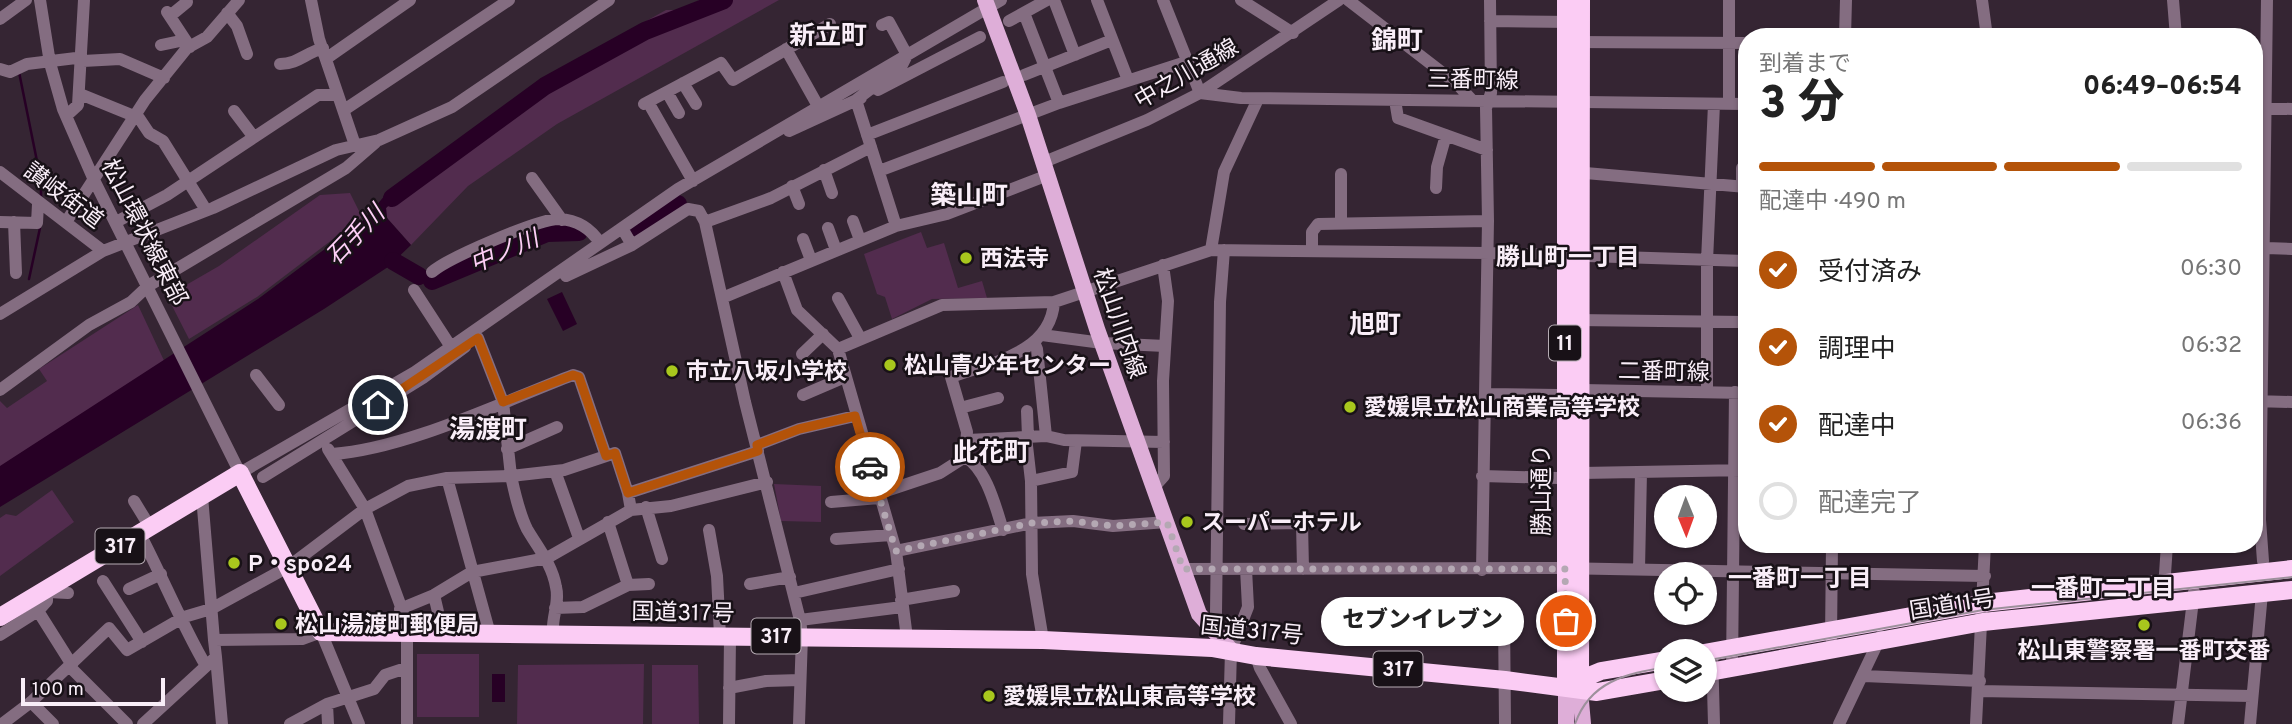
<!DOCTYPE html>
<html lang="ja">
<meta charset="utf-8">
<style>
:root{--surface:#fff;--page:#f6f6f6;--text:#222;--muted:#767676;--line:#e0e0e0;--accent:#b45309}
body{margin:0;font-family:Overpass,"Noto Sans JP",sans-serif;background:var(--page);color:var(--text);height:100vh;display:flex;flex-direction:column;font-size:26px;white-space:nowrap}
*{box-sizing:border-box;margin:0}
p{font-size:23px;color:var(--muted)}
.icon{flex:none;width:38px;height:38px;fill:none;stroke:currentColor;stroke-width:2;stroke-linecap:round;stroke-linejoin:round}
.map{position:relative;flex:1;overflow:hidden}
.side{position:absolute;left:1738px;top:28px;width:525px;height:525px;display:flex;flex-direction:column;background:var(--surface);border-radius:28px;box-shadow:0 2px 5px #0004}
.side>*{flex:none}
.needle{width:46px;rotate:179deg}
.tools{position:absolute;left:1654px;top:485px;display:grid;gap:14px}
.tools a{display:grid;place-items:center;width:63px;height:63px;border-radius:50%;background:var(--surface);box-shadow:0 2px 5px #0004;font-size:35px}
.scale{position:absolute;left:21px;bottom:18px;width:144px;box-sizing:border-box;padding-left:7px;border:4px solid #f9eef8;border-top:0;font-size:19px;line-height:24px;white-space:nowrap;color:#f9eef8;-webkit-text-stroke:5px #181117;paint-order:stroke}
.pin{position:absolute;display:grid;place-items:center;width:60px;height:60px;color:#fff;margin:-30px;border:4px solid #fff;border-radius:50%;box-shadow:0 2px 7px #0007}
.courier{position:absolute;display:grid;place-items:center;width:70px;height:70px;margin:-35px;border:5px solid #b45309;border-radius:50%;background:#fff;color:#222;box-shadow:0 2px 9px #0007}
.bubble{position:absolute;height:49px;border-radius:24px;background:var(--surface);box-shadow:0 2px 5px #0004;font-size:23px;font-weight:800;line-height:49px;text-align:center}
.head em{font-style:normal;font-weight:800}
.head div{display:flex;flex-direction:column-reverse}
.head{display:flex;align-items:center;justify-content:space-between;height:119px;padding:0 21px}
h1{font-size:46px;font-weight:800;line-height:52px}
.bar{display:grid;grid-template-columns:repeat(4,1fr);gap:10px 7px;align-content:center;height:84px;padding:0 21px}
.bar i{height:9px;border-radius:5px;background:var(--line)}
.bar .active{background:var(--accent)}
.bar p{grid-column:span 4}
ol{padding:0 21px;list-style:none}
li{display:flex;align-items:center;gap:21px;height:77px}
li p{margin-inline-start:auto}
li .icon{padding:7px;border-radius:50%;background:var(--accent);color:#fff;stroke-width:4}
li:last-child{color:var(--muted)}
li i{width:38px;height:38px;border:4px solid var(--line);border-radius:50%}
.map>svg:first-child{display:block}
.green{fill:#522c4e}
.water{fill:#270025}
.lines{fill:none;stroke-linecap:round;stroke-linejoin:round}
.stream{stroke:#270025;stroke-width:2.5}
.river{stroke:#270025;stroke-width:18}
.minor{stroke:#846d81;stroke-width:12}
.major{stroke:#deaed8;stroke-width:16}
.highway{stroke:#fbccf4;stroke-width:18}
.tram{stroke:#9d909c;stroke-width:2}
.done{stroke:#b4a8b3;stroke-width:7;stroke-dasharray:0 12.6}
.route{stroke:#b45309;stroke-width:9}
.poi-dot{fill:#a8c71d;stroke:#181117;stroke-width:2.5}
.labels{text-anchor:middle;stroke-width:5;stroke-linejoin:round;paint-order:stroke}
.shield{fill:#181117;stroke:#b6acb4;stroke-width:2}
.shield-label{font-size:21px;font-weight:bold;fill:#f9eef8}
.street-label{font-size:23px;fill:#f9eef8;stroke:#181117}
.poi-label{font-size:23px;font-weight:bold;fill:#f9eef8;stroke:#181117;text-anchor:start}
.water-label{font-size:24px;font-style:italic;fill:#fecff7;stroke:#181117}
.neighbourhood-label{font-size:24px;font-weight:bold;fill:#f9eef8;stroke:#181117}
.quarter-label{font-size:26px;font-weight:bold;fill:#f9eef8;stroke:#181117}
</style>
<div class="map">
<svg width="2292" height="724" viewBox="0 0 2292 724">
<rect width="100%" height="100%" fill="#352533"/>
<path class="green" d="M700 0H779L557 124 468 186 411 245 387 218 386 208 408 187 386 194 542 79 666 10H677Z
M350 193 362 217 257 297 189 339 167 296 219 266 320 195Z
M921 232 927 248 944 243 958 288 982 281 987 298 932 299 892 319 885 297 877 294 864 254Z
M138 305 167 367 0 478V401L7 408 47 381 39 369Z
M774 484 821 486V522L781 521Z
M52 490 74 522 0 576V518L6 514 16 516Z
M417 654H479V717H417Z
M644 664 643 724H517L518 665Z
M652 665H698L699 724H652Z"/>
<path class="water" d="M410 186 386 208 387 218 411 245 388 267 324 309 0 507V466L258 299 365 219 386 194Z
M562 292 577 324 563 331 547 299Z
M492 674H505V702H492Z"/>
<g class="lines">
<path class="stream" d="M19 72 41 181V199
M29 279 40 228"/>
<path class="river" d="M392 198 545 86 645 31 724 0
M637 229 678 204
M393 261 419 276
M432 281 547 233 579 232"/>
<path class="minor" d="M40 0 50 63 63 109 94 180 240 473 415 372 678 189 1001 0
M311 0 319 39 355 145
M1054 0 1075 55
M1097 0 1128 80
M1163 0 1200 93 1241 98 1746 104
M1241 0 1293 33
M1348 0 1457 84 1472 100
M1982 0 1987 37
M2173 0 2176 37
M167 12 190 47
M227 13 237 26 247 54
M1024 13 1059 103
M170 16 187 2
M0 19 26 0
M1009 21 1047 0
M1490 21 1574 22
M882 25 889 22 907 55 902 65 856 100 896 226
M1845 37 1846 0
M1575 42 1746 43
M161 45 185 40
M786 49 818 106
M327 58 410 0
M280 64C297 64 306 53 323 48
M0 69 10 72 27 64 76 58 83 61 120 59 164 78
M1024 75 1112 40
M683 83 696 104
M878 90 980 37
M667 92 679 113
M80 94 139 118 149 133 163 141 206 210
M1395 100 1398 118 1487 150
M648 102 693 181
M644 104 721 63 733 80 830 24
M1729 104V0
M2254 108 2292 109
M344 110 509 0
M234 111 253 136
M66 116 78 105 84 0
M789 131 861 98
M867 135 1003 82
M1044 162 1147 120 1200 93 1339 0
M824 170 832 193
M879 171 1059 103 1186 62
M0 172 103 251
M1574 172 1746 187
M532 178 562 220
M792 186 799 204
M1742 187V168H1746
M1436 188 1437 167 1446 135
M853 221 860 240
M0 222 37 223 38 204
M14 222 16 273
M66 222 145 100 187 48 207 37 239 0
M116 222 167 195 318 95H337
M705 222 771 198 871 147
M1341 223V174
M622 228 632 245 688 209 699 211 705 222 745 402 800 620 802 636 799 724
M828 228 836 250
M803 239 811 260
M2266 248 2292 249
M1211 250 1224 172 1258 99
M1312 251V232L1318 224 1488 221
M432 272C448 258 538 219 559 219 577 220 591 229 600 243
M783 272 797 310 838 349
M566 276 632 245
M414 290 451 347
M722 298 896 226 947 214 1048 175
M838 298 860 338
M0 314 103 251 213 208 336 150 379 140 452 107 609 0
M1575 320 1746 322
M1042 335 1102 343 1165 346
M478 338 503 402 511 476 564 470 615 453 628 493 758 451
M1034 342 1037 349 1046 436
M802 354 823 334
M256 375 279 405
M0 390 89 325 131 302 148 286 346 168 375 143
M1707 392V261L1714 104
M1486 394 1558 395 1582 390 1746 393
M803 395 845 377
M2254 401 2292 402
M960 408 998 398
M1027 411 1028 437
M1026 437 1031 481 1032 574 1043 640
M968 440 1046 436 1064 440 1164 442
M757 445 799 429 855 416
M328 449 365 509 407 623V724
M507 449 557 427
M332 454C406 449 502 402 573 375L579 377 606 456
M965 457C987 469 996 509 1003 530
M555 471 579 538
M1482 476 1558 478 1582 473 1746 470
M263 477 423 378 465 347
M447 478 490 634
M1031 481 1072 472 1076 441
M1155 486 1164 476 1163 381 1168 301 1163 265
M877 494 940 473 965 457 967 432 951 377C990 363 1051 353 1054 302
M202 496 214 640 302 639 321 632 359 724
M134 501 150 527
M831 502 879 498
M646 507 662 559
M631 510 671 506 767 482
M608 522 628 585
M1244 524 1302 523 1303 569
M709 530 717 576 720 636
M140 534C163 578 181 623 206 666
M836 539 891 535
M896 551 1032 523 1073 521 1113 526 1167 522
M2263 561 2260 520 2267 0
M1183 569 1557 568 1985 576
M1482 570 1488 221 1486 108 1491 93 1490 0
M1639 570 1641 472
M103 581 142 642
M750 584 790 577
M47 589V601L38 611 72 665
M129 589 161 574
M49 592 68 593
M794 593 899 569
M434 595 443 633
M901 600 954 591
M2163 604 2167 544
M555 608 583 607 628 585 649 584
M400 609 434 595 472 572 547 558 631 510 628 493
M1504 614 1505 724
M800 620 902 607
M1210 629 1216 613 1220 302 1224 250
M0 635 38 611
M907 638 896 551 838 349 942 305 1054 302 1211 250 1488 253 1746 261
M1831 638 1832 544
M1712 651 1714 724
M1256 656 1260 668 1291 724
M216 657 222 724
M70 667 127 724
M1732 668 1735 392
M1864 676 1980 681
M729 688 766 681 800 680
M1979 691 2252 696
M31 702 53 724
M327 704 328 724
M2 724 31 702 109 628 127 650 184 617 211 609 288 567 365 509 408 486 447 478 511 476C515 494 519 513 527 529 538 548 552 564 556 587 560 603 551 618 553 635
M143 724 216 657 214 640
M290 724 327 704 374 689 385 675 406 668
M729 724 730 637
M1229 724 1231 650 1248 607 1246 569
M1839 724 1881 636
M1976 724 1985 544
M2178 724 2194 592
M2250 724 2262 593"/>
<path class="major" d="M985 0 1028 115 1097 329 1199 614 1231 650
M1566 687V724
M1580 690 1583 724"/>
<path class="highway" d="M1566 0V687
M0 617 240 473 321 632 1043 640 1212 648 1256 656 1505 680 1597 692 1666 680
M1704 653 1984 603 2292 569
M1704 673 1983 622 2292 590
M1572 683 1601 671 1666 660
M1580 690 1581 0"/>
<path class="tram" d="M1704 661 1983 610 2292 577
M1575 724C1590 681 1626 674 1666 667"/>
</g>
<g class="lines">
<path class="done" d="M870 467 896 551 1032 523 1073 521 1114 526 1167 522 1183 569H1565L1566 621"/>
<path class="route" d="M378 405 478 338 503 402 573 375 579 377 606 456 615 453 628 493 758 451 757 445 799 429 855 416 870 467"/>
</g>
<g class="poi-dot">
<circle cx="966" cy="258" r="7"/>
<circle cx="890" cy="365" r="7"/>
<circle cx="672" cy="371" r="7"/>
<circle cx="1350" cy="407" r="7"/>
<circle cx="1187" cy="522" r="7"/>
<circle cx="234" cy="563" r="7"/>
<circle cx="281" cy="624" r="7"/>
<circle cx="2144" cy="625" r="7"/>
<circle cx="989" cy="696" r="7"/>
</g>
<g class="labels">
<g class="shield">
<rect x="1549" y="325.5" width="32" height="35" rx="5"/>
<rect x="95.5" y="528.5" width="49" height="35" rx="5"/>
<rect x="751.5" y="618.5" width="49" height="35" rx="5"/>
<rect x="1373.5" y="651.5" width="49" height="35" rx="5"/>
</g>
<g class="shield-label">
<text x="1565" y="350">11</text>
<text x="120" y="553">317</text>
<text x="776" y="643">317</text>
<text x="1398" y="676">317</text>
</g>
<g class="street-label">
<text transform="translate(1186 73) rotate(-30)" y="8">中之川通線</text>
<text transform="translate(1473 79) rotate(1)" y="8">三番町線</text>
<text transform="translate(64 195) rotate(37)" y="8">讃岐街道</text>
<text transform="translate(145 232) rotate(63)" y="8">松山環状線東部</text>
<text transform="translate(1120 323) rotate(71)" y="8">松山川内線</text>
<text transform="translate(1664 371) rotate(1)" y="8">二番町線</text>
<text transform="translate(1541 490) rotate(-90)" y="8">勝山通り</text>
<text transform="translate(1952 604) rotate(-9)" y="8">国道11号</text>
<text transform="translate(683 612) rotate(1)" y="8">国道317号</text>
<text transform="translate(1252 630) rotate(6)" y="8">国道317号</text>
</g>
<g class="poi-label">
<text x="980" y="266">西法寺</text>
<text x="904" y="373">松山青少年センター</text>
<text x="686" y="379">市立八坂小学校</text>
<text x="1364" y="415">愛媛県立松山商業高等学校</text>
<text x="1201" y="530">スーパーホテル</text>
<text x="248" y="571">P・spo24</text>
<text x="295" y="632">松山湯渡町郵便局</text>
<text x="2144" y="658" text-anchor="middle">松山東警察署一番町交番</text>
<text x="1003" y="704">愛媛県立松山東高等学校</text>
</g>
<g class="water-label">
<text transform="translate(355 235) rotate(-46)" y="8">石手川</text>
<text transform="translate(504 251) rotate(-23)" y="8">中ノ川</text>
</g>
<g class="neighbourhood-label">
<text x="1568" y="265">勝山町一丁目</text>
<text x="1800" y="586">一番町一丁目</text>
<text x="2103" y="596">一番町二丁目</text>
</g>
<g class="quarter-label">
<text x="828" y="44">新立町</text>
<text x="1397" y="49">錦町</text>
<text x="969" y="204">築山町</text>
<text x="1375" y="333">旭町</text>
<text x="488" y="438">湯渡町</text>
<text x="991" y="461">此花町</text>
</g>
</g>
</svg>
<div class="tools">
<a><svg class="needle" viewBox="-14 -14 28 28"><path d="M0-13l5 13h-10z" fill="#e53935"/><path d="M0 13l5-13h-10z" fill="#767676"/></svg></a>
<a><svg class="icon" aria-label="locate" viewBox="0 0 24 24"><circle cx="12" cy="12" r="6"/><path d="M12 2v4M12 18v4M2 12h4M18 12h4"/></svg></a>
<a><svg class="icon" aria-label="layers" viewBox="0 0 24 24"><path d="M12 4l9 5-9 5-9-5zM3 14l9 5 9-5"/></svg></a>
</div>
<div class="scale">100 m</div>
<div class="pin" style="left:1566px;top:621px;background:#ea580c"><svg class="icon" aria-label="bag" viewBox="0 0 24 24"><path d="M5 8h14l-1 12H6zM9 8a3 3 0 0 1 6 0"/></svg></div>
<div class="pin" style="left:378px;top:405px;background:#1f2937"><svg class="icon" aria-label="home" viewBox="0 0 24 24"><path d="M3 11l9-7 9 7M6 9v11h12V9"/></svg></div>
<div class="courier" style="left:870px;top:467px"><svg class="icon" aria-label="car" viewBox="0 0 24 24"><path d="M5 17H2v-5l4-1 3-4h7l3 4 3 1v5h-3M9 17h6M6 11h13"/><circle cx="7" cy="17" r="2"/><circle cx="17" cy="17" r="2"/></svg></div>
<div class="bubble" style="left:1321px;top:597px;width:203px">セブンイレブン</div>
<section class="side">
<div class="head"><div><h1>3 分</h1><p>到着まで</p></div><em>06:49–06:54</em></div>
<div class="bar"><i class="active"></i><i class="active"></i><i class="active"></i><i></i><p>配達中 · 490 m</p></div>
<ol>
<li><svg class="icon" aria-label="check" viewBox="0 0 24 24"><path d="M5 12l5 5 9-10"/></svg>受付済み<p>06:30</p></li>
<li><svg class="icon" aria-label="check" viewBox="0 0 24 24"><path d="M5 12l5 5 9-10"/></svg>調理中<p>06:32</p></li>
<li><svg class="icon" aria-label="check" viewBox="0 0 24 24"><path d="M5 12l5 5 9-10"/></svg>配達中<p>06:36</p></li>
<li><i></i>配達完了</li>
</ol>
</section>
</div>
